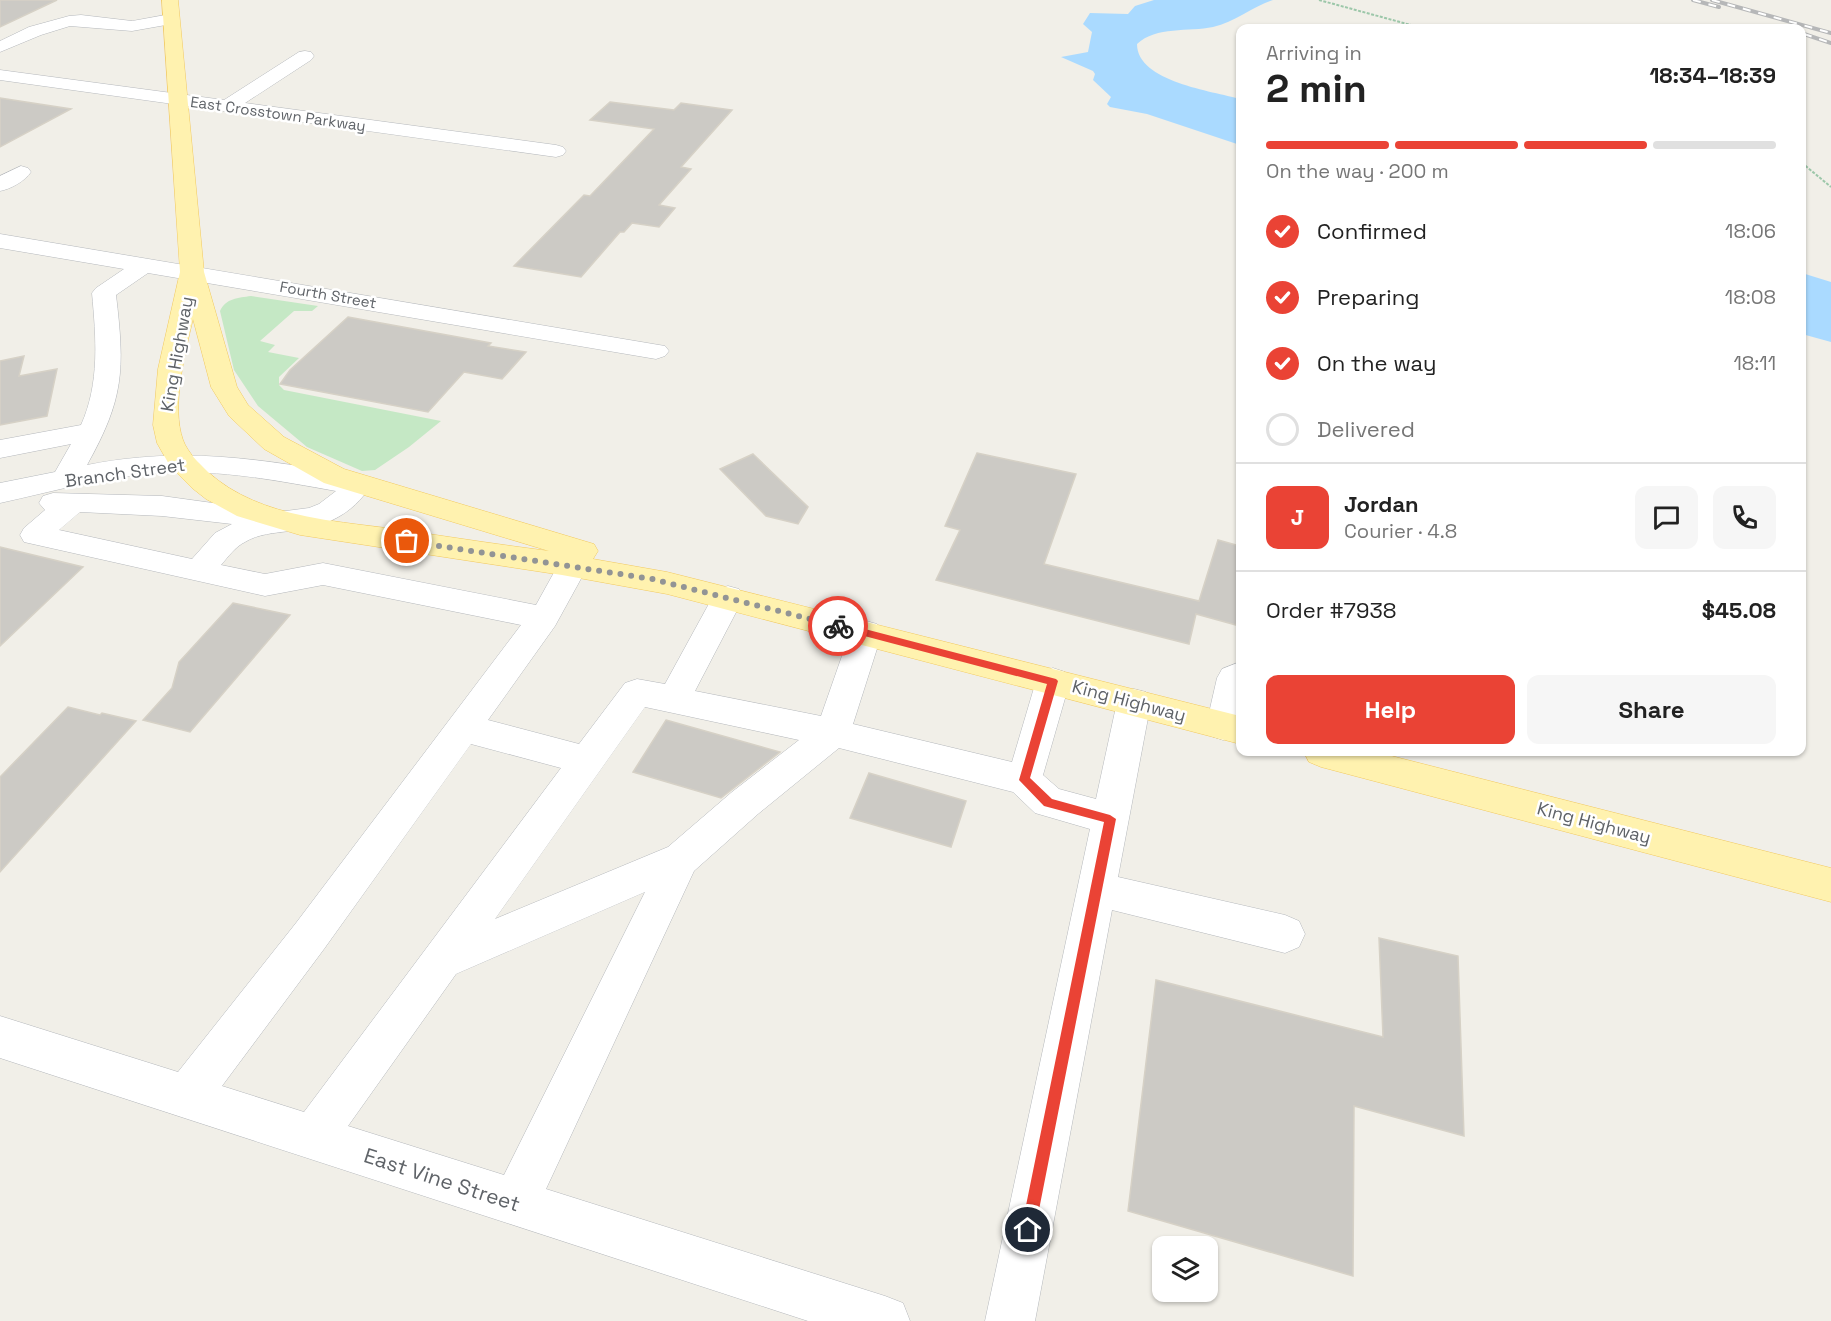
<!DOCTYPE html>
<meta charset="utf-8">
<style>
:root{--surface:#fff;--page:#f6f6f6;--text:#222;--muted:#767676;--line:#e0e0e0;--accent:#ea4335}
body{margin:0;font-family:"Space Grotesk",sans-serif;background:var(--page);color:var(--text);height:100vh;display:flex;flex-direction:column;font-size:22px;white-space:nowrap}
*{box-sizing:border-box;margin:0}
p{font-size:20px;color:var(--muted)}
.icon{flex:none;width:33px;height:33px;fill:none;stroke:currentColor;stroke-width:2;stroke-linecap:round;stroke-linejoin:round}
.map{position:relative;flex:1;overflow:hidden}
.drawer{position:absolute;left:1236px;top:24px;width:570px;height:732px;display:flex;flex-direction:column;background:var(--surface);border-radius:12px;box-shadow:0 2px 4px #0004}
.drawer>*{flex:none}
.fabs{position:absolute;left:1152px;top:1236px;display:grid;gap:12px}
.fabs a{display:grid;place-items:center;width:66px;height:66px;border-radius:12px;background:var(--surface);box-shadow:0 2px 4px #0004;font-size:30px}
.pin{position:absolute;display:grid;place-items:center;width:51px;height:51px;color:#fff;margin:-26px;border:3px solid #fff;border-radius:50%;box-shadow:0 2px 6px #0007}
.courier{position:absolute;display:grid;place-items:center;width:60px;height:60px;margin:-30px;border:4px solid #ea4335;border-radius:50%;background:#fff;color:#222;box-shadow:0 2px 8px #0007}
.head em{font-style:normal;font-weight:700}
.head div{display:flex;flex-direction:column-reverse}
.head{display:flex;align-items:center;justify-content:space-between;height:102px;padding:0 30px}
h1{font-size:39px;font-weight:700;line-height:45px}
.bar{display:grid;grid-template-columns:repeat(4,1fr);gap:9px 6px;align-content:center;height:72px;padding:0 30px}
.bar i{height:8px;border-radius:4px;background:var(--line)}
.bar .active{background:var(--accent)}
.bar p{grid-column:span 4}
.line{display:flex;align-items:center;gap:15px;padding:0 30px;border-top:2px solid var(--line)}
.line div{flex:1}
.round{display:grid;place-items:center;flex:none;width:63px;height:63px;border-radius:12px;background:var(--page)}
ol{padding:0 30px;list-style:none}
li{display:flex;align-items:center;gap:18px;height:66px}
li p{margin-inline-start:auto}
li .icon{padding:6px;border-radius:50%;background:var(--accent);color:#fff;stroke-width:4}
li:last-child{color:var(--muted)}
li i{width:33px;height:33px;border:3px solid var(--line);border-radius:50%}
.button{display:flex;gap:12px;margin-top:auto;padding:12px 30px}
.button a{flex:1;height:69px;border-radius:12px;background:var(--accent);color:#fff;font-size:24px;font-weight:700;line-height:69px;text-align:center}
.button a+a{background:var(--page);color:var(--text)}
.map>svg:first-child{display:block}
.green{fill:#c5e8c5}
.water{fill:#aadaff}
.building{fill:#cccac5;stroke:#d6d1c6;stroke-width:1.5}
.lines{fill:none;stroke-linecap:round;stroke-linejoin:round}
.minor-casing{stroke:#b5b8bc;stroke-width:1}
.major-casing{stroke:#f2c960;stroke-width:1}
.path{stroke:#9cc7a9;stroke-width:2;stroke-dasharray:3 1.5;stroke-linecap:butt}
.minor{fill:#fff;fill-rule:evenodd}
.major{fill:#fff2af;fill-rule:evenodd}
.rail-casing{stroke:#b6b7b8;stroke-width:4}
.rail{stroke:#fff;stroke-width:2;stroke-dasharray:8;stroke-linecap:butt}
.route{fill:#ea4335}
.done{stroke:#929495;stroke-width:6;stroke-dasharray:0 10.8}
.labels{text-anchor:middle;stroke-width:5;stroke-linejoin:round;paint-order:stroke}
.far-street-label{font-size:15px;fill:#5f6368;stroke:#fff}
.street-label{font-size:18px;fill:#5f6368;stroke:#fff}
.near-street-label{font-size:21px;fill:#5f6368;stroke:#fff}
</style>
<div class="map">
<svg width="1831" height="1321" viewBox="0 0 1831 1321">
<rect width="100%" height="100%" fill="#f1efe8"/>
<path class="green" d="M251 296 318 306 312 311H294L260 341 275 345 268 352 299 358 279 377V385L284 390 441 421 409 447 375 470 362 471 307 447 258 406 234 370 220 311C226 298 238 298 251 296Z"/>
<path class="water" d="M1154 0H1273C1252 7 1235 22 1213 27 1189 32 1156 26 1137 44 1137 82 1213 91 1240 99V145L1147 114 1110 107 1107 104 1111 97 1093 80 1095 74 1093 71 1061 57 1088 52 1092 32 1083 24 1090 13 1128 14 1135 6Z
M1802 273 1831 282V342L1802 334Z"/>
<path class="building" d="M0 0H57L0 27Z
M0 98 71 109 0 147Z
M610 102 674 110 681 103 732 110 681 167 691 169 659 205 675 208 659 227 632 223 624 232H620L581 277 514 266 584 195 590 196 654 129 590 120Z
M348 317 491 343 488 346 526 352 502 379 464 372 428 412 280 384 290 370Z
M24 356 19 376 57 369 47 416 0 425V361Z
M977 453 1076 474 1044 564 1199 601 1218 540 1240 546V607L1236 625 1196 614 1189 644 936 580 960 530 945 526Z
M753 454 808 507 798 524 766 516 720 469Z
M0 547 83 567 0 646Z
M233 603 290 615 190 732 143 720 172 688 179 662Z
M68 707 100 715 102 713 136 721 0 872V777Z
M666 720 780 752 721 798 633 772Z
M869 773 966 801 951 847 850 818Z
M1379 938 1458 956 1464 1136 1354 1106 1353 1276 1128 1211 1156 980 1383 1037Z"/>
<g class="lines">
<defs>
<path id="minor" d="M171 14 177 15 179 19 177 23 132 31 70 26 41 35 0 52V41L29 27 69 16 81 15 132 21Z
M305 51 311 52 314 56 311 60 245 103 556 145 563 147 566 151 563 155 556 157 0 80V70L224 100 299 52Z
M21 166 28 168 31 172C25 181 11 189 0 191V176Z
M0 234 665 346 669 351 665 356 656 359 148 273 116 295C125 370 124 399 87 465 183 446 262 459 357 476L367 478 371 485C352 516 324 527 290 531 274 533 258 534 245 542 235 547 228 557 221 565L265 574 323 563 536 605 562 558 573 555 584 558 588 566 555 626 488 720 579 744 625 683 637 679 665 684 717 589 728 586 739 589 744 597 695 691 821 716 850 633 855 624 866 621 877 624 882 633 853 724 1012 762 1036 681 1041 672 1053 668 1065 672 1070 681 1043 775 1059 789 1096 799 1117 702 1122 692 1134 689 1146 692 1151 702 1118 877 1285 915 1299 921 1305 934 1299 947 1285 953 1112 910 1035 1321H985L1090 829 1035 813 1013 792 839 748 758 814 694 871 546 1189 885 1296 903 1303 910 1321H808L0 1058V1016L178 1072 296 923 521 625 323 585 265 596 24 542 20 535 24 528 45 510 39 503 43 496 53 493 162 496 278 512 309 508 319 504 336 491C279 481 220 469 162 473 107 476 54 491 0 503V483L55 472 71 444 0 458V440L81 425C100 383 96 338 92 293L96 288 124 269 0 248ZM80 512 162 516 232 524 215 533 192 559 59 530ZM645 707 799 740 732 792 668 847 495 919ZM471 744 561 768 304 1112 222 1086 324 949ZM645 892 504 1175 348 1126 456 974Z
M1240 662V725L1235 736 1223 740 1211 736 1206 726 1217 678 1222 669Z"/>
<path id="major" d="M162 0H178L204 272 237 387 248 405 284 437 344 469 594 544 598 551 593 559 667 572 1240 716V744L667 594 562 575 300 535 237 516 206 499 192 488 170 466 157 443 153 425 158 369 180 272ZM193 319 211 387 229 416 264 449 324 483 549 551C502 545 456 538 409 531 342 521 261 520 208 472 198 462 188 453 183 440 171 407 185 353 193 319Z
M1304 752H1376L1831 868V902L1321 767 1309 762Z"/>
</defs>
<use href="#minor" class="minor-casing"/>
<use href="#major" class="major-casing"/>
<path class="path" d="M1319 0 1422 28
M1802 163 1831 187"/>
<use href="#minor" class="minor"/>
<use href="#major" class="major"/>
<defs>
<path id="rail" d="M1693 0 1719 7
M1712 0 1831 33
M1804 34 1831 43"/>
</defs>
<use href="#rail" class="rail-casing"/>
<use href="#rail" class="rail"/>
</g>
<path class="route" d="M838 622 1056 679 1058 681 1030 778 1052 799 1110 815 1116 819 1035 1230 1033 1235 1028 1237 1023 1235 1021 1230 1104 822 1044 806 1019 780 1047 684 834 628 833 626Z"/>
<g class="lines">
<path class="done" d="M407 541 652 579 838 626"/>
</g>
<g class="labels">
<g class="far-street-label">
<text transform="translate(278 114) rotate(8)" y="5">East Crosstown Parkway</text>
<text transform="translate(328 295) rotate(10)" y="5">Fourth Street</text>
</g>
<g class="street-label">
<text transform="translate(177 354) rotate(-80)" y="6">King Highway</text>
<text transform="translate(125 473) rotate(-8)" y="6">Branch Street</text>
<text transform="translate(1129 701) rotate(15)" y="6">King Highway</text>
<text transform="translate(1594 823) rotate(15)" y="6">King Highway</text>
</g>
<g class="near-street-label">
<text transform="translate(442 1180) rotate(18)" y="7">East Vine Street</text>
</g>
</g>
</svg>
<div class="fabs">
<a><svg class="icon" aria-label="layers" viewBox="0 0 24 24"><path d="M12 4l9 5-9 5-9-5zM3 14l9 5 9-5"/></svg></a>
</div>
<div class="pin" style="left:407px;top:541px;background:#ea580c"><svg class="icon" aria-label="bag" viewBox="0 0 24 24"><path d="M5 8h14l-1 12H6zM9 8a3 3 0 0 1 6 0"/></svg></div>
<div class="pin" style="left:1028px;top:1230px;background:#1f2937"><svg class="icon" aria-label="home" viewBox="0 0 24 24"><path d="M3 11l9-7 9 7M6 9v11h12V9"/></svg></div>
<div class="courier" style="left:838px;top:626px"><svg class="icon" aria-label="bike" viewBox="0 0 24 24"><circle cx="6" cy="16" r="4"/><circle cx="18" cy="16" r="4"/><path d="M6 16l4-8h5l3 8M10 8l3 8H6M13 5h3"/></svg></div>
<section class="drawer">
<div class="head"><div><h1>2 min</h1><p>Arriving in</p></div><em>18:34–18:39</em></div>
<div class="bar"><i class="active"></i><i class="active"></i><i class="active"></i><i></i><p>On the way · 200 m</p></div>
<ol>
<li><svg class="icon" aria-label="check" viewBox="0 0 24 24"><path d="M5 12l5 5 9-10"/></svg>Confirmed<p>18:06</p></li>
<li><svg class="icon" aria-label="check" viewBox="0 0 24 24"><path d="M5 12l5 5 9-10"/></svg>Preparing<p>18:08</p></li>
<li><svg class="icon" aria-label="check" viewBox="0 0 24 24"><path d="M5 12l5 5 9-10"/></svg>On the way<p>18:11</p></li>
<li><i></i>Delivered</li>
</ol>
<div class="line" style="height:108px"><b class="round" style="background:var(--accent);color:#fff">J</b><div><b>Jordan</b><p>Courier · 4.8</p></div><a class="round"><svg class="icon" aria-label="chat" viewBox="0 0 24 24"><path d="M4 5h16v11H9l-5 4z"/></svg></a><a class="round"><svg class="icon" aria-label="phone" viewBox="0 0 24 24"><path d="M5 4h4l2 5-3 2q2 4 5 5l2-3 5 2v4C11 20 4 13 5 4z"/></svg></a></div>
<div class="line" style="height:78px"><div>Order #7938</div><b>$45.08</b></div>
<div class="button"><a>Help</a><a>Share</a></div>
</section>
</div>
